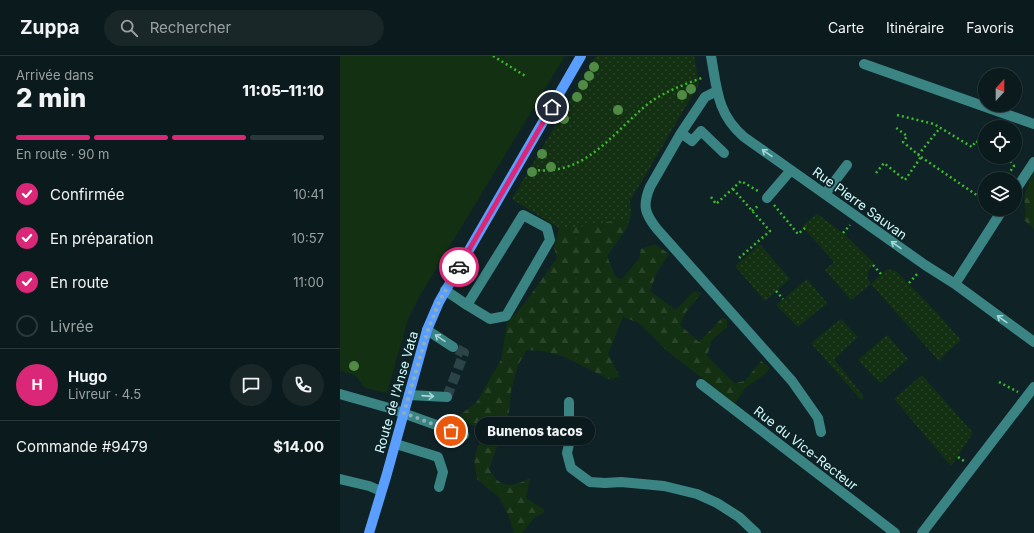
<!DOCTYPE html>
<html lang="fr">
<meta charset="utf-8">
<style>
:root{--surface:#0b1a1c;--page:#192729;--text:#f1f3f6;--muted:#9aa1a3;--line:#2b383b;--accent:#db2777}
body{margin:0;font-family:Inter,sans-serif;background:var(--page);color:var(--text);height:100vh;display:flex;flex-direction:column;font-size:15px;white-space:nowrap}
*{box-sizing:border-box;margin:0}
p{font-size:13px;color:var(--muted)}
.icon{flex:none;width:22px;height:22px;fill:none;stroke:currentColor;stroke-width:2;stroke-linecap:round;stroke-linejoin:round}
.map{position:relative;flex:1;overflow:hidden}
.sheet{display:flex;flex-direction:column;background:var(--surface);width:340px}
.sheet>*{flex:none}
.needle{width:26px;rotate:21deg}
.tools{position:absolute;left:638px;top:12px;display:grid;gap:8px}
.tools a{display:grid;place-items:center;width:44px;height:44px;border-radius:50%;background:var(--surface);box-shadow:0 1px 3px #0004,0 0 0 1px var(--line);font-size:20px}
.pin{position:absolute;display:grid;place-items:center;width:34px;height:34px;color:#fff;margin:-17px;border:2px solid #fff;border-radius:50%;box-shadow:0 1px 4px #0007}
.courier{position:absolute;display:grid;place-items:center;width:40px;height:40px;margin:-20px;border:3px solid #db2777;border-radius:50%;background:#fff;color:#222;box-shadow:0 1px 5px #0007}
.bubble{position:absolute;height:28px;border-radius:14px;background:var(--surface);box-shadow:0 1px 3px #0004,0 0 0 1px var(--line);font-size:13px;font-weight:800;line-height:28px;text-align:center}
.head em{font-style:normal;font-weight:800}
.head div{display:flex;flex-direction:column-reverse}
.head{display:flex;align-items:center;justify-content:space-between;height:68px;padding:0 16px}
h1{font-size:26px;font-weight:800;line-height:30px}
.bar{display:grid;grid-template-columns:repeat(4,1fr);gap:6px 4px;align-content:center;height:48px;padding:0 16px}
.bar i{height:5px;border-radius:3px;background:var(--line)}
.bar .current{background:var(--accent)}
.bar p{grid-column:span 4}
.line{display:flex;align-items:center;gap:10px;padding:0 16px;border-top:1px solid var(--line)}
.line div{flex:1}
.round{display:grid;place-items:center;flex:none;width:42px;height:42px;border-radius:21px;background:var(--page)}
ol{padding:0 16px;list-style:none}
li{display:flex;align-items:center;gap:12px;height:44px}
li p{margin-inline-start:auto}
li .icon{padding:4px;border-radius:50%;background:var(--accent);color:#fff;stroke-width:4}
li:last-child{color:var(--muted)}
li i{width:22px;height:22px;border:2px solid var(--line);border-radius:50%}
header{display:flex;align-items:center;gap:24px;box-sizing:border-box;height:56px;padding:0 20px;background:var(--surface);border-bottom:1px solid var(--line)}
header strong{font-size:19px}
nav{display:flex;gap:22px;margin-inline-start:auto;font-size:14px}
.search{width:280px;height:36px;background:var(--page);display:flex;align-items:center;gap:10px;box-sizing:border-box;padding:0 14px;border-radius:22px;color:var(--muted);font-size:15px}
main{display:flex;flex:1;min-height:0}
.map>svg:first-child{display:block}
.forest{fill:url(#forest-firs)}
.park{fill:url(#park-dots)}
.pitch{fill:#143012}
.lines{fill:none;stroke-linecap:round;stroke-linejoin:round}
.minor-tunnel{stroke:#2c4447;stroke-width:10;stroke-dasharray:10 5;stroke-linecap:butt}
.path{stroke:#3db82f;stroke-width:2.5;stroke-dasharray:2 3;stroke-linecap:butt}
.minor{stroke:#3a8584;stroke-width:10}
.major{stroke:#5a9fff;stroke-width:10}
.tree{fill:#4f8b45}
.oneway{stroke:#a5d8da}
.done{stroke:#8eb0b3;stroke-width:4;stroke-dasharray:0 7.2}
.route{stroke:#db2777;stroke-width:5}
.labels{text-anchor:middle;stroke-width:3.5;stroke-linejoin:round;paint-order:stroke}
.street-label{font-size:13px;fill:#d3fcff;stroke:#0f2326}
</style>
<header>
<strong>Zuppa</strong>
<div class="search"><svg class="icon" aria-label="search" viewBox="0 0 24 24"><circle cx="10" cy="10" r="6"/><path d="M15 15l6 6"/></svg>Rechercher</div>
<nav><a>Carte</a><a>Itinéraire</a><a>Favoris</a></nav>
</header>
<main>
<section class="sheet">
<div class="head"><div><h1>2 min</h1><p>Arrivée dans</p></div><em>11:05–11:10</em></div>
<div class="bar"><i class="current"></i><i class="current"></i><i class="current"></i><i></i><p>En route · 90 m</p></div>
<ol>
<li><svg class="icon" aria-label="check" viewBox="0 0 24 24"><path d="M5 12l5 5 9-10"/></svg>Confirmée<p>10:41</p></li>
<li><svg class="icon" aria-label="check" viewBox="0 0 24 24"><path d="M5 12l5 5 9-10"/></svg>En préparation<p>10:57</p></li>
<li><svg class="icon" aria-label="check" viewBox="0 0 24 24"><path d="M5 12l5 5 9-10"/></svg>En route<p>11:00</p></li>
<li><i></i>Livrée</li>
</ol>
<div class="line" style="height:72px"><b class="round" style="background:var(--accent);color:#fff">H</b><div><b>Hugo</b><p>Livreur · 4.5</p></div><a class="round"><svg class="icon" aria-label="chat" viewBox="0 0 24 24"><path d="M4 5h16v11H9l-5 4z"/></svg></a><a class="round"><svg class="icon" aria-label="phone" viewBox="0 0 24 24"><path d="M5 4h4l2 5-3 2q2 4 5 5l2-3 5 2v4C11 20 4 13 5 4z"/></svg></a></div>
<div class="line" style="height:52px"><div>Commande #9479</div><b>$14.00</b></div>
</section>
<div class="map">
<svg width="694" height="477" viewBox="0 0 694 477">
<defs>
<pattern id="forest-firs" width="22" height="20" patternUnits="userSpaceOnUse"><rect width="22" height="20" fill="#143012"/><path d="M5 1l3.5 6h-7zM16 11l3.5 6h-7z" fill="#2a452a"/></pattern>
<pattern id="park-dots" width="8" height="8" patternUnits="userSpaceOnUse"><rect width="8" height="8" fill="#143012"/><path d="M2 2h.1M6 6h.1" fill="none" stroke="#2a452a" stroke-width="1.8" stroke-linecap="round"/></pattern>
</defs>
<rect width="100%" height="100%" fill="#0f2326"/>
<path class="forest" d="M694 113V173L684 164 686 156 684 141Z
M285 152 291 157 287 172 267 200 275 220 281 224 299 203 301 193 315 188 329 198 317 216 310 235 336 254 354 235 361 237 346 256 340 269 359 286 382 262 387 263V271L372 284 367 300 394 327 405 325 421 305 430 312 425 318 405 332 395 347 327 295 299 267 283 261 268 298 280 321 268 323 225 301 202 295 187 294 178 309 171 335 169 356 149 413C160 433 171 432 190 422L186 442 203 453 205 456 195 461 182 477H174L170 463 160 442 137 423 134 403 144 373 114 363 136 347 161 304 167 267 184 248 217 202 214 191 219 172H231Z"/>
<path class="park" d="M256 0H354L359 28 290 145 291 157 290 162 231 172H219L172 143Z
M477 158 503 177 534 207C529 214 524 219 531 228L547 213 556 215 597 257 621 284 601 302 602 303 599 305 531 228 511 244 485 214 494 206 462 170Z
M420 188 450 223 425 245 395 210Z
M467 223 487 247 458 271 436 249Z
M501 263 518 281 494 303 524 341 521 344 471 287Z
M547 279 568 303 540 327 518 304Z
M582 319 633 377 611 410 554 343Z"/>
<path class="pitch" d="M0 0H225L79 241 68 263 47 337 25 332 15 319 0 315Z"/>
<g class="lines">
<path class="minor-tunnel" d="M107 341 124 297 113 291"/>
<path class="path" d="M153 0 187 21
M557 59 594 68 632 91 636 85 645 91
M578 99 600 72
M581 101 638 140 641 139 645 140
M188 114C195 114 203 115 210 114 254 111 279 69 312 45 328 34 346 28 364 21
M536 117 544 107 565 124 581 101 563 86 567 80 555 71
M665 123 674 110 667 101
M393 133 430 175 398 203
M371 141 376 148 401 125 418 135
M434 149 458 178 465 172
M412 155 419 149
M503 177 510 169
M533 209 541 218
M569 227 578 217
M436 235 443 243
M659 326 678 336
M618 401 624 405"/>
<path class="minor" d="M371 0C377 33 377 58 404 81L585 209 615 228 694 286
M524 8 694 68
M377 35 365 41 341 77 310 131C302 150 305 158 317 173L452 325 478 362 481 376
M341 77 352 85 361 75 384 97
M675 135 694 106
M485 138 507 109
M427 142 451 114
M615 228 663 153
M105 234 127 249 183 159 207 172 210 184 166 260 150 263 127 249
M87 274 113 291
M361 328 555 477
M0 338 49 352 124 379
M69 339 107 341
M229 346V365L231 379 227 397 231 412 250 426 265 427 281 426 324 430 357 438 377 447 399 461 416 477
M56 388 98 401 103 416 99 431
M0 423 29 430 41 435
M582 477 694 331"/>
<path class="major" d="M29 477 46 421 87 274 99 246 241 0"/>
</g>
<g class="tree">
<circle cx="254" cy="11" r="5"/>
<circle cx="249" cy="20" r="5"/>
<circle cx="243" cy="29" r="5"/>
<circle cx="351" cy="33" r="5"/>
<circle cx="342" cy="39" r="5"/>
<circle cx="237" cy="41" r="5"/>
<circle cx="278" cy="54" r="5"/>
<circle cx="224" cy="63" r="5"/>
<circle cx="202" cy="98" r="5"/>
<circle cx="211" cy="111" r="5"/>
<circle cx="192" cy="116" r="5"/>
<circle cx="14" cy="310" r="5"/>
</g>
<defs><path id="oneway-shaft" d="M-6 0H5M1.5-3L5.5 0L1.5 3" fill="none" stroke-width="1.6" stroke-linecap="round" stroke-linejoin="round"/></defs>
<g class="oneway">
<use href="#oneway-shaft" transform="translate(427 97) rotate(-145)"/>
<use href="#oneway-shaft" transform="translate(556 189) rotate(-145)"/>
<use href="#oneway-shaft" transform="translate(662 263) rotate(-144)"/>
<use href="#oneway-shaft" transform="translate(100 282) rotate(-146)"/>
<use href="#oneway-shaft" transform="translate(88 340) rotate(4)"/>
</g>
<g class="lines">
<path class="done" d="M111 375 64 357 88 274 99 246 119 211"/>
<path class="route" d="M119 211 212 51"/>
</g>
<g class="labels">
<g class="street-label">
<text transform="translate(520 147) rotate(36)" y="5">Rue Pierre Sauvan</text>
<text transform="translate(56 336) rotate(-74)" y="5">Route de l'Anse Vata</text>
<text transform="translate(466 392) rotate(38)" y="5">Rue du Vice-Recteur</text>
</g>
</g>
</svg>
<div class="tools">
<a><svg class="needle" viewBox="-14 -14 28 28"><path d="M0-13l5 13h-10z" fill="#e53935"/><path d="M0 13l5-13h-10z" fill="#9aa1a3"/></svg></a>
<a><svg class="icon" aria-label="locate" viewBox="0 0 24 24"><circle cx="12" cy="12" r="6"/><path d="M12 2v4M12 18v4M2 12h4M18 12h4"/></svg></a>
<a><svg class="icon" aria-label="layers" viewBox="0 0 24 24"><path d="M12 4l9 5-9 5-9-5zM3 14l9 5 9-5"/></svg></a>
</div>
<div class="pin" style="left:111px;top:375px;background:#ea580c"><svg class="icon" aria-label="bag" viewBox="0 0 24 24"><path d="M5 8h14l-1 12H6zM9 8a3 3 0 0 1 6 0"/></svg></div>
<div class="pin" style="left:212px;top:51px;background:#1f2937"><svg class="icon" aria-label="home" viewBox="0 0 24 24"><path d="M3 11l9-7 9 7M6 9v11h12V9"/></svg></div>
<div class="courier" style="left:119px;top:211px"><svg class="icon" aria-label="car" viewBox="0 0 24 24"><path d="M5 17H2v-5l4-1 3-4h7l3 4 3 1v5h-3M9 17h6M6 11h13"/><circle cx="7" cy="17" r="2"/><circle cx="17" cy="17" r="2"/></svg></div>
<div class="bubble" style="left:135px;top:361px;width:120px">Bunenos tacos</div>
</div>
</main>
